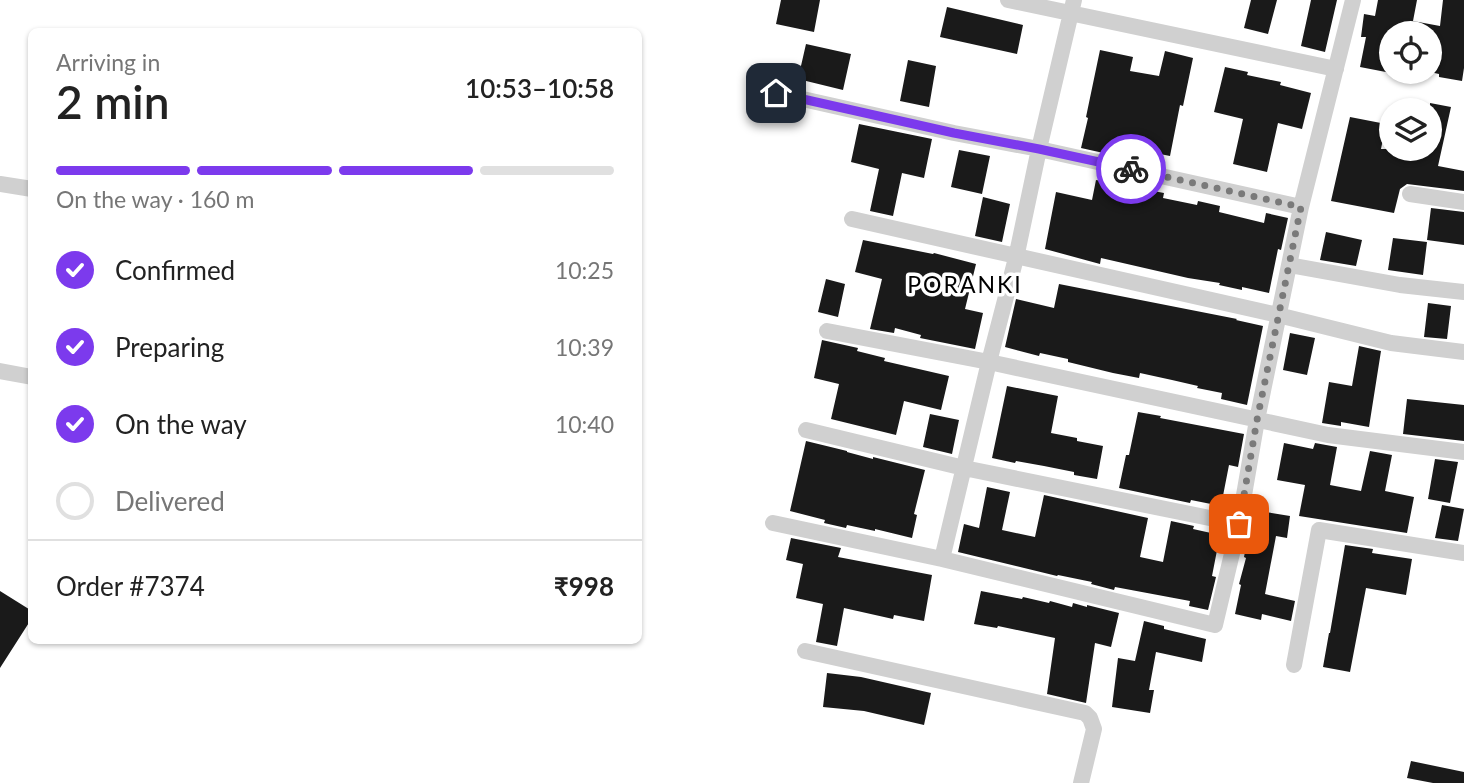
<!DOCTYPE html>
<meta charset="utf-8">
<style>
:root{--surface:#fff;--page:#f6f6f6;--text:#222;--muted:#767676;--line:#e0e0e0;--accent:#7c3aed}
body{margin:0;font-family:Lato,sans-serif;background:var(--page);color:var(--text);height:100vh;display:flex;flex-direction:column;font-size:26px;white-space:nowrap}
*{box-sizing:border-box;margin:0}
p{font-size:23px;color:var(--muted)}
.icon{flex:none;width:38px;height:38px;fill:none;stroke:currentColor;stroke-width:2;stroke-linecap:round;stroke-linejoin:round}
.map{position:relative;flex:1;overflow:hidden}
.panel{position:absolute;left:28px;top:28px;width:614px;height:616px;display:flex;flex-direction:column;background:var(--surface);border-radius:10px;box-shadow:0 2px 5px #0004}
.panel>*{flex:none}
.tools{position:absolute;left:1379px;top:21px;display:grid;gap:14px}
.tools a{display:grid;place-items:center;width:63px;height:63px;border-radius:50%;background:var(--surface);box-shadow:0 2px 5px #0004;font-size:35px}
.pin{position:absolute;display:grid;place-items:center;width:60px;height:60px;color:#fff;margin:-30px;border-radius:14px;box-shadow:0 4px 10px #0006}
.courier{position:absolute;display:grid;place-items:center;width:70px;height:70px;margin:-35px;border:5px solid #7c3aed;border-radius:50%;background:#fff;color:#222;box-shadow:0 2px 9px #0007}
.summary em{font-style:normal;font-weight:600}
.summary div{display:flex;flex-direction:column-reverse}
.summary{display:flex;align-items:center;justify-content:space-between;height:119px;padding:0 28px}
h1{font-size:46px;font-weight:600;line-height:52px}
.bar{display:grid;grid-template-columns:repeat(4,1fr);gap:10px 7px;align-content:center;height:84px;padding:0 28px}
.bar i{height:9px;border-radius:5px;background:var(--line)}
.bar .on{background:var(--accent)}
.bar p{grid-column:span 4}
.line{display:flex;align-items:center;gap:18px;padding:0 28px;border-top:2px solid var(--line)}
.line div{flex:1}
ol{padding:0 28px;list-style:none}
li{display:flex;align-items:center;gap:21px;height:77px}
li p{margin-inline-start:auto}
li .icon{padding:7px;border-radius:50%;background:var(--accent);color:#fff;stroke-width:4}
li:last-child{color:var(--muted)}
li i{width:38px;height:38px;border:4px solid var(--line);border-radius:50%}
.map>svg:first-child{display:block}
.building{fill:#1a1a1a}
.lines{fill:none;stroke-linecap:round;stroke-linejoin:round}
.minor{stroke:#d0d0d0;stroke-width:16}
.done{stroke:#7a7a7a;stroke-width:7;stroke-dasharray:0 12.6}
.route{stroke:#7c3aed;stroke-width:9}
.labels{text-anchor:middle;stroke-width:7;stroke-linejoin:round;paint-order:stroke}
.quarter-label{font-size:23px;letter-spacing:2px;fill:#000;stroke:#fff}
</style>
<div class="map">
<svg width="1464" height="783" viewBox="0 0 1464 783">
<rect width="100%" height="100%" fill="#fff"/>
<path class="building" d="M781 0H820L814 32 776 24Z
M1251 0H1277L1268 34 1244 28Z
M1311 0H1337L1325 52 1301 46Z
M1378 0H1417L1413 21 1440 26 1443 0H1464V68L1462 81 1439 77V74L1430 72V33H1391V73L1360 67 1366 37H1361L1364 14 1375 16Z
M947 7 1023 25 1017 54 940 37Z
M806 44 851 54 843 90 798 79Z
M1100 50 1133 57 1130 71 1159 76 1165 51 1193 58 1183 106 1180 105 1170 156 1110 144 1108 154 1081 148 1088 118 1086 117Z
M908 60 936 66 929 107 900 101Z
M1225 67 1248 72 1247 75 1281 82 1280 85 1311 93 1302 129 1278 123 1267 172 1233 164 1243 119 1214 112Z
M1430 103 1451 107 1438 166 1464 171V191L1407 184 1400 189 1394 213 1331 201 1350 117 1386 124 1381 149H1430Z
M859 124 932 139 924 178 902 173 893 216 870 211 879 169 851 162Z
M959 150 990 156 982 194 951 187Z
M1096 180 1164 193 1163 198 1197 205 1198 201 1220 206 1219 212 1264 223 1266 213 1288 218 1281 250 1278 249 1269 293 1242 287V290L1219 285 1220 283 1188 278 1101 258 1100 264 1045 249 1056 192 1092 200Z
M983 197 1010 204 1002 242 975 236Z
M1431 208 1464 212V245L1427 240Z
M1326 232 1362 240 1356 266 1320 260Z
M1393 238 1427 242 1423 275 1388 270Z
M863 240 933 254 934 253 976 264 965 309 983 313 975 349 920 338 921 335 895 328 894 333 870 329 882 279 855 272Z
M826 279 845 284 838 317 818 312Z
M1059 284 1237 319 1236 320 1263 326 1247 405 1221 399 1222 393 1197 388 1198 386 1172 380 1140 373 1139 378 1113 373 1068 362V359L1040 353 1039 356 1005 347 1016 299 1054 308Z
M1428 303 1451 306 1447 339 1424 337Z
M1290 333 1315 338 1307 375 1283 370Z
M822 340 858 348 857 351 885 358 884 361 949 376 941 410 904 401 896 435 831 419 839 384 814 378Z
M1359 346 1381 351 1369 427 1341 422V426L1322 423 1329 382 1352 386Z
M1007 386 1058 396 1051 433 1077 438V441L1103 446 1097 479 1074 475V472L1044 466 1016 461 1015 463 992 458Z
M1407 399 1464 405V441L1403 434Z
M1138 412 1161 416 1160 418 1244 434 1238 467 1229 465 1221 506 1191 500 1190 503 1119 488 1126 455H1129Z
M930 414 959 420 952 454 923 447Z
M806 441 847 451V452L873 459V457L925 470 914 514 917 515 912 538 875 529V531L847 525 846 528 824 523 825 520 790 511Z
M1284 443 1313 449 1315 443 1337 447 1330 485 1361 491 1370 451 1392 455 1385 491 1414 497 1407 533 1299 516 1305 485 1277 480Z
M1435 459 1458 462 1450 503 1428 499Z
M987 487 1010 492 1002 530 1035 537 1044 495 1148 518 1140 557 1163 562 1171 521 1194 526 1193 529 1220 535 1212 576 1216 577 1208 610 1189 606 1190 601 1115 587 1114 590 1091 584 1092 582 1058 575 1057 576 958 552 964 524 979 528Z
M1442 505 1464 509 1458 541 1435 538Z
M1253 510 1290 516 1287 538 1276 536 1265 594 1295 601 1291 621 1262 614 1261 620 1235 614 1241 585 1239 584 1246 558 1244 557Z
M791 538 841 548 838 557 932 575 924 621 894 615 893 619 844 608 837 646 816 642 823 604 796 598 803 564 786 560Z
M1345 545 1373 549 1372 553 1412 559 1406 595 1366 588 1350 672 1323 667 1329 633H1330Z
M0 591 32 611V618L0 668Z
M981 591 1022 599 1023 597 1049 603 1050 601 1072 607 1073 603 1087 607V605L1119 613 1111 647 1095 643 1086 703 1047 694 1055 638 998 626 997 628 974 624Z
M1144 621 1164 626V629L1206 639 1202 662 1156 652 1149 690H1154L1150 713 1112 707 1118 658 1135 661Z
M827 673 861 677 931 693 924 725 864 711 823 707Z
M1411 761 1464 772V783H1433L1407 778Z"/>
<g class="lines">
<path class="minor" d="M1008 0 1336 69
M1074 0 1039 149 1301 207
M776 93 954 133 1039 149 1016 258 989 362 942 559
M0 184 32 189
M1410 194 1464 202
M852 219 1278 315 1391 343 1464 352
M1289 265 1400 285 1464 292
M827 331 989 362 1328 435 1464 452
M0 371 32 377
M806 430 964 468 1239 524
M773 523 942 559 1215 625 1239 524 1257 420 1301 207 1353 0
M805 651 1085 713 1090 718 1094 729 1081 783
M1294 665 1319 530 1464 553"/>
</g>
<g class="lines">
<path class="done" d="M1131 169 1301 207 1257 420 1239 524"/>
<path class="route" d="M776 93 954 133 1039 149 1131 169"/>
</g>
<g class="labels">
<g class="quarter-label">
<text x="965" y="293">PORANKI</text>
</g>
</g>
</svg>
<div class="tools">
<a><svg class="icon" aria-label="locate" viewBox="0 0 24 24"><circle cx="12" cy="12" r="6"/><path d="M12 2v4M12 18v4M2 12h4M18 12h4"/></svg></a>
<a><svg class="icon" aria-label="layers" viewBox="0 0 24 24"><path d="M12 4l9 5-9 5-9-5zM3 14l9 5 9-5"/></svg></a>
</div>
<div class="pin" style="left:1239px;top:524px;background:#ea580c"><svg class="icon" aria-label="bag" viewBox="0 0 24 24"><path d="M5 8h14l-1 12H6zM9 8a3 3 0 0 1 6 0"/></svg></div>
<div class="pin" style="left:776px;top:93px;background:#1f2937"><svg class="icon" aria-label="home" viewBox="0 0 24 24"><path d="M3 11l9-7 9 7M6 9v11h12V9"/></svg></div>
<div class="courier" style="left:1131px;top:169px"><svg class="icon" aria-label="bike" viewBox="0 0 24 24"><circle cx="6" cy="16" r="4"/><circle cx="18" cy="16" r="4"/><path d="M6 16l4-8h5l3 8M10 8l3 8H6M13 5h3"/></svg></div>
<section class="panel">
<div class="summary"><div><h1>2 min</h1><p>Arriving in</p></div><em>10:53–10:58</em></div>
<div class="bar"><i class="on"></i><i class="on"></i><i class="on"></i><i></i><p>On the way · 160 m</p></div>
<ol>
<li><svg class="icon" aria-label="check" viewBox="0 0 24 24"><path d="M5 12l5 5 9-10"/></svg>Confirmed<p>10:25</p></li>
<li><svg class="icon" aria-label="check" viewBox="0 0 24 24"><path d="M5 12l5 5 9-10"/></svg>Preparing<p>10:39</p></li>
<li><svg class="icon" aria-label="check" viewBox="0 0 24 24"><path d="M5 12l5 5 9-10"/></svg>On the way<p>10:40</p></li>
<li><i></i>Delivered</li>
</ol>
<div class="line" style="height:91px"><div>Order #7374</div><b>₹998</b></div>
</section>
</div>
